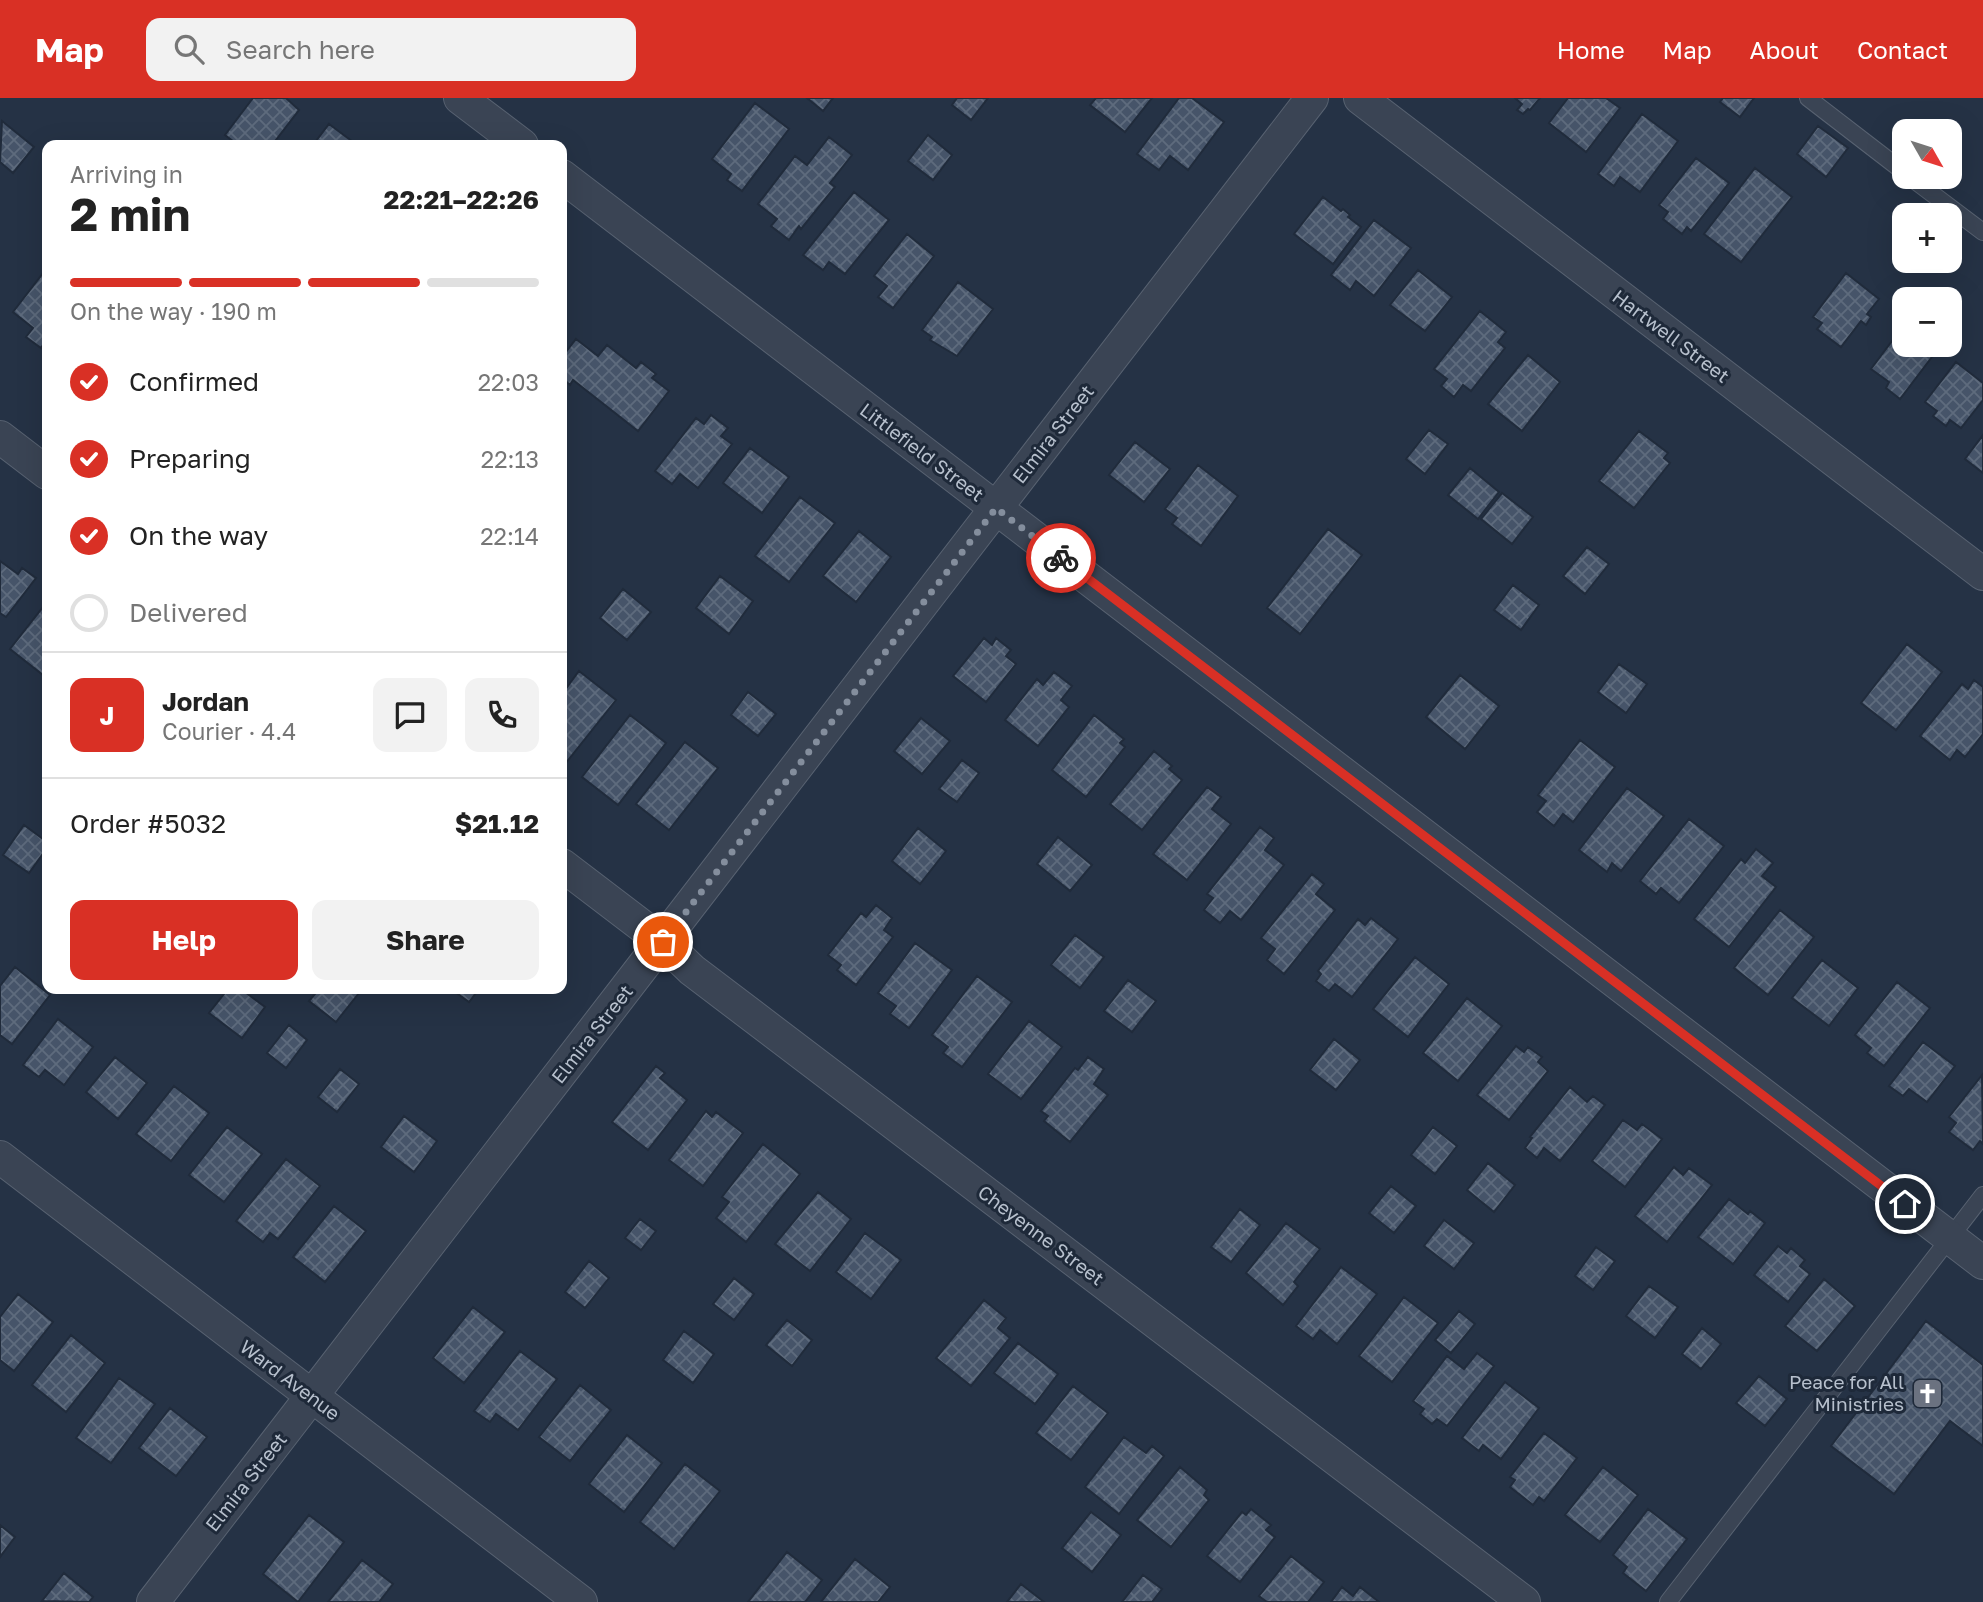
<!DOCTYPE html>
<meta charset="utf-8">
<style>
:root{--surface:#fff;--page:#f2f2f2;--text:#222;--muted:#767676;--line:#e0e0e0;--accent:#d93025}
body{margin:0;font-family:"Golos Text",sans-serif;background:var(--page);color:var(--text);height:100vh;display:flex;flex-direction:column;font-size:26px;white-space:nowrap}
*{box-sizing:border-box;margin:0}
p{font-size:23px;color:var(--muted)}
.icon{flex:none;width:38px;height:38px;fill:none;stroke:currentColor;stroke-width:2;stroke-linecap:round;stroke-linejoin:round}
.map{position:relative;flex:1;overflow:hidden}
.sheet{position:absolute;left:42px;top:42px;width:525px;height:854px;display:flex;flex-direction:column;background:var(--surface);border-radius:14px;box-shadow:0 7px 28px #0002}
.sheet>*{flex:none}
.needle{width:46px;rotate:129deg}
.buttons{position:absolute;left:1892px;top:21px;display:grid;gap:14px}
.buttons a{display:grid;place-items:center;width:70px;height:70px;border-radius:14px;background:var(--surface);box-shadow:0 7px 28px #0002;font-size:35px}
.pin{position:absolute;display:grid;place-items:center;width:60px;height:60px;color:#fff;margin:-30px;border:4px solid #fff;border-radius:50%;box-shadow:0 2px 7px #0007}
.courier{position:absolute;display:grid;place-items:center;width:70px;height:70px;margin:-35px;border:5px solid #d93025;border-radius:50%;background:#fff;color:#222;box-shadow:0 2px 9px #0007}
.head em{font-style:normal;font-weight:700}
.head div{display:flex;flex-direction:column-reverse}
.head{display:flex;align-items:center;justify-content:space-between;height:119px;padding:0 28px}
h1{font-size:46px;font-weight:700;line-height:52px}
.bar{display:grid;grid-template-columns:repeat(4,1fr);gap:10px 7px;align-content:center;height:84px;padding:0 28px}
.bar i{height:9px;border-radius:5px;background:var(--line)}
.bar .current{background:var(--accent)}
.bar p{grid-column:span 4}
.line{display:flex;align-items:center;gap:18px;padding:0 28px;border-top:2px solid var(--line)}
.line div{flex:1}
.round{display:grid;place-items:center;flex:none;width:74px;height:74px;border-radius:14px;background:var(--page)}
ol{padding:0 28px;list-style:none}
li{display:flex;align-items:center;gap:21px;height:77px}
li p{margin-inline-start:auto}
li .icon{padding:7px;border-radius:50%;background:var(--accent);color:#fff;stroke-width:4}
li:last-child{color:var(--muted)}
li i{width:38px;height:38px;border:4px solid var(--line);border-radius:50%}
.primary-button{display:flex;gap:14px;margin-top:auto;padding:14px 28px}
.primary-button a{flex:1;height:80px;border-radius:14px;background:var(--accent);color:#fff;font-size:28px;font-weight:700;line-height:80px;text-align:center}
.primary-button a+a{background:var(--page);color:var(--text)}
header{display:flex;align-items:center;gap:42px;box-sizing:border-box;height:98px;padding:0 35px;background:var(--accent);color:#fff}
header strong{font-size:33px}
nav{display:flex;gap:38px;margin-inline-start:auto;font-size:24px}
.search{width:490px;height:63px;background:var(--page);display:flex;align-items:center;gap:18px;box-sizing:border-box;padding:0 24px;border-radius:14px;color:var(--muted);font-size:26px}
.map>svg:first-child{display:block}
.building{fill:url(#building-cross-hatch);stroke:#202b3b;stroke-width:2}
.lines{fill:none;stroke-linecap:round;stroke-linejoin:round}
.service-casing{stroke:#586271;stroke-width:18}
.minor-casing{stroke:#586271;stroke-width:34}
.service{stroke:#3a4454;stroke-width:16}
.minor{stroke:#3a4454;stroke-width:32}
.done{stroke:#848e9d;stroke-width:7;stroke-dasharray:0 12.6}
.route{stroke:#d93025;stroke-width:9}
.labels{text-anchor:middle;stroke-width:6;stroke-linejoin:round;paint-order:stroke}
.street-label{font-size:19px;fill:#b7c0cd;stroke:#1e2939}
.poi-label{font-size:19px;fill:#b7c0cd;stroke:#1e2939;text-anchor:end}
</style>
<header>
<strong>Map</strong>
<div class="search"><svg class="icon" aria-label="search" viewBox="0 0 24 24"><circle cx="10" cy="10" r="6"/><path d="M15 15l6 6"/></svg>Search here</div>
<nav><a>Home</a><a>Map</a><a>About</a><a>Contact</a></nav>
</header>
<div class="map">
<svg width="1983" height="1504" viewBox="0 0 1983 1504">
<defs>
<pattern id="building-cross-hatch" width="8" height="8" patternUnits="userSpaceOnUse" patternTransform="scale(1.75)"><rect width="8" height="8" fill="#465469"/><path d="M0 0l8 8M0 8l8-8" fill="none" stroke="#5e6b7d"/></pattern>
</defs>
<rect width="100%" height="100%" fill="#253245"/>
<path class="building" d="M253 0H286L299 12 272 47H238L225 37Z
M807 0H833L823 13Z
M957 0H988L971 22 952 7Z
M1096 0H1152L1125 34 1090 7Z
M1179 0H1192L1224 24 1188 72 1170 58 1159 72 1137 56Z
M1515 0H1540L1530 12 1528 11 1523 16 1517 12 1522 6Z
M1568 0H1606L1620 10 1586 54 1549 25Z
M1723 0H1754L1740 19 1720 4Z
M755 5 789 31 742 93 727 82 731 76 712 61Z
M1642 16 1678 43 1640 94 1620 79 1614 88 1598 76Z
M2 23 34 49 13 75 0 64Z
M329 26 357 47H313Z
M1818 28 1848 50 1826 79 1797 56Z
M928 37 952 57 933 82 908 63Z
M829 39 852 57 830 85 835 89 801 131 799 128 789 142 771 128 777 121 758 106 795 58 807 67Z
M1696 60 1729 85 1691 133 1687 129 1682 136 1663 121 1668 114 1659 107Z
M1755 70 1792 99 1741 164 1704 136Z
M854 94 889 122 845 176 829 164 823 172 803 157Z
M1323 99 1341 113 1343 111 1350 117 1348 119 1361 129 1333 166 1294 136Z
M1374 122 1411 150 1374 198 1356 183 1350 192 1331 177Z
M907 136 934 158 893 210 878 199 887 188 874 178Z
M47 170V241L41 250 26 239 33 230 13 214Z
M1418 172 1452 199 1425 233 1390 207Z
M1846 175 1879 201 1867 216 1871 219 1866 227 1861 223 1841 249 1817 231 1822 225 1813 219Z
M958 184 993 211 957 258 930 242 932 239 922 232Z
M1480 213 1506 234 1498 244 1505 250 1471 293 1463 287 1454 299 1441 288 1447 281 1434 271Z
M1904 227V247H1941L1900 301 1886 290 1889 284 1871 271Z
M576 241 598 258 607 247 636 270 641 264 656 276 652 280 669 293 638 333 573 282 570 287 562 280V259Z
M1528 257 1560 284 1522 333 1488 306Z
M1956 264 1983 285V302L1961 330 1950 322 1946 328 1933 318 1937 313 1925 304Z
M711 317 728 330 721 338 732 346 698 390 680 376 672 386 655 373 696 320 704 326Z
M1429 332 1448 346 1425 376 1406 361Z
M1639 333 1668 355 1664 360 1670 365 1634 410 1599 383Z
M1983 337V375L1965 361Z
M1135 344 1170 371 1144 404 1109 377Z
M750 350 789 379 762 415 723 385Z
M1198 367 1238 398 1201 448 1172 426 1177 420 1165 411Z
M1470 370 1499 394 1478 421 1448 397Z
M1502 395 1533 419 1512 446 1481 421Z
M800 399 835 425 789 484 755 458Z
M1328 431 1362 457 1300 536 1267 510Z
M859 433 891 459 856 504 823 478Z
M1587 449 1609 466 1585 496 1563 478Z
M0 463 18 476 22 470 36 480 6 519 0 515Z
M720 478 753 503 729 536 696 510Z
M1513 487 1539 507 1521 532 1494 512Z
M623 491 651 514 627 542 600 520Z
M47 504V571L43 577 10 551Z
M984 540 992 547 996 540 1011 552 1006 558 1016 566 986 604 953 578Z
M1907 546 1942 574 1896 632 1861 605Z
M1619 566 1647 586 1626 615 1598 594Z
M579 573 616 602 565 666 562 663V596Z
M1054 574 1072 588 1061 602 1069 609 1038 648 1005 622 1037 581 1043 587Z
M1460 577 1499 608 1465 651 1426 619Z
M1974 582 1983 589V636L1965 659 1957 652 1950 662 1920 638 1962 586 1968 591Z
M748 594 776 616 758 638 731 617Z
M630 617 666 645 618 707 582 679Z
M1094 617 1124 641 1120 645 1125 649 1086 699 1052 672Z
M921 620 950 643 922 676 894 653Z
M1580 642 1615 669 1573 724 1563 716 1554 728 1537 714 1546 703 1538 697Z
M685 644 718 670 669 732 636 706Z
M1154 653 1172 668 1169 671 1182 682 1142 732 1110 706Z
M962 662 979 675 957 704 939 691Z
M1207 689 1221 699 1212 711 1231 726 1187 782 1153 756Z
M1627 690 1664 718 1621 773 1612 765 1607 774 1579 752Z
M1689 721 1724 748 1679 805 1661 790 1656 796 1640 783Z
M24 727 47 744V750L29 775 3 757Z
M1260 729 1274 740 1265 752 1284 767 1241 822 1230 813 1220 825 1204 812 1213 800 1207 796Z
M918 730 946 753 920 786 892 763Z
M1058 739 1092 767 1070 793 1037 766Z
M1756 751 1773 765 1762 778 1776 789 1729 849 1694 821 1741 761 1745 765Z
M1312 776 1324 786 1316 796 1335 812 1284 876 1267 862 1275 851 1261 840Z
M876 807 892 820 884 832 893 839 856 887 837 872 841 867 828 857 861 815 866 819Z
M1780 812 1814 839 1768 897 1734 870Z
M1371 820 1398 841 1352 899 1335 886 1329 893 1316 883 1321 876 1318 873 1358 821 1365 827Z
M1075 837 1104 859 1080 890 1051 867Z
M915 845 952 872 909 930 890 916 896 908 878 895Z
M1415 859 1449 886 1408 939 1373 911Z
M1822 862 1858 890 1829 928 1792 900Z
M15 869 50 897 12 946 0 937V888Z
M977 878 1012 904 962 969 943 955 948 949 932 937Z
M1128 882 1156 903 1132 934 1104 913Z
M1897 884 1930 910 1884 968 1867 955 1871 950 1855 937Z
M228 891H241L265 909 242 940 209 915Z
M319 891H354L359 895 336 924 309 903Z
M451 891H479L469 904Z
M1467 900 1502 928 1458 983 1423 955Z
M58 921 93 949 64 987 45 972 39 979 23 967Z
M1029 923 1062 949 1021 1001 988 976Z
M289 927 307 942 286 970 267 955Z
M1334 941 1360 962 1336 992 1310 972Z
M1923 944 1955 968 1927 1004 1909 991 1903 998 1889 988Z
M1516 948 1524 954 1528 949 1542 959 1538 964 1548 973 1509 1022 1477 997Z
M115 959 147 985 118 1021 86 994Z
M1088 959 1104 971 1094 986 1108 997 1070 1044 1044 1023 1048 1018 1041 1013 1075 970 1078 972Z
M656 968 665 975 660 980 687 1002 648 1052 612 1024Z
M340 971 359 986 337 1014 318 999Z
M1982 977 1983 1046 1980 1043 1973 1052 1949 1034 1956 1025 1949 1019Z
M174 988 209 1015 171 1063 136 1036Z
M1570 989 1587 1004 1593 998 1605 1007 1560 1063 1544 1050 1537 1060 1525 1050 1532 1040 1530 1039Z
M706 1013 712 1019 716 1014 743 1035 703 1088 669 1062Z
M404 1018 437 1043 414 1074 381 1049Z
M1623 1022 1637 1032 1642 1026 1662 1041 1625 1089 1592 1063Z
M227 1029 262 1056 224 1104 189 1077Z
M1433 1029 1457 1048 1435 1076 1411 1057Z
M763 1046 800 1076 746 1144 716 1120 729 1104 722 1099Z
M286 1061 320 1088 278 1141 270 1135 263 1144 236 1123Z
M1488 1065 1515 1087 1494 1114 1467 1092Z
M1674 1069 1683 1077 1689 1070 1712 1087 1667 1144 1635 1118Z
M1391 1088 1416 1108 1394 1135 1369 1115Z
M818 1094 851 1121 810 1173 775 1146Z
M1729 1101 1748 1116 1750 1113 1765 1125 1733 1166 1698 1139Z
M334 1108 366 1133 325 1184 293 1159Z
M1240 1111 1260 1127 1231 1164 1211 1149Z
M640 1121 656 1133 641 1152 625 1140Z
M1444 1122 1474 1145 1454 1171 1424 1148Z
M1286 1125 1320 1151 1294 1184 1298 1188 1283 1207 1246 1175Z
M865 1135 901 1162 871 1201 836 1174Z
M1778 1148 1787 1155 1791 1150 1805 1162 1800 1168 1810 1176 1788 1204 1754 1177Z
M1596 1149 1615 1163 1593 1192 1575 1178Z
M589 1163 609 1180 585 1210 565 1194Z
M1341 1169 1377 1196 1337 1246 1320 1232 1313 1241 1296 1228Z
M734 1180 754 1196 734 1222 713 1206Z
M1824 1181 1855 1208 1817 1253 1785 1228Z
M1649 1188 1678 1209 1655 1240 1626 1218Z
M18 1196 53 1224 14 1273 0 1262V1219Z
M1404 1199 1438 1225 1392 1284 1359 1258Z
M984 1202 1006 1220 998 1230 1010 1240 971 1288 936 1260Z
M473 1209 505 1234 464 1285 433 1260Z
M1459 1213 1475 1226 1451 1255 1435 1242Z
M787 1222 812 1242 792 1268 766 1247Z
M1926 1223 1983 1267V1348L1950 1323 1894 1396 1831 1348Z
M1702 1230 1721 1246 1701 1271 1682 1256Z
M684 1233 714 1256 693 1285 663 1262Z
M71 1237 105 1265 66 1314 32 1287Z
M1018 1245 1058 1276 1035 1306 994 1275Z
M520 1253 557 1281 518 1332 496 1316 490 1324 474 1313Z
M1477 1255 1494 1268 1447 1328 1437 1321 1432 1326 1420 1316 1424 1311 1413 1303 1447 1258 1464 1271Z
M1759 1278 1787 1301 1765 1328 1736 1305Z
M119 1280 155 1306 111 1365 76 1340Z
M1505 1284 1539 1310 1501 1361 1483 1347 1479 1353 1462 1340Z
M580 1287 611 1312 570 1363 539 1339Z
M1073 1288 1108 1315 1071 1362 1036 1335Z
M170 1310 207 1339 176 1378 139 1350Z
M1544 1335 1577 1360 1544 1403 1539 1399 1533 1407 1510 1389 1515 1382 1510 1379Z
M627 1337 662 1365 624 1414 589 1386Z
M1124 1339 1146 1355 1152 1348 1164 1358 1119 1416 1085 1389Z
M685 1366 720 1393 674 1451 640 1424Z
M1180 1369 1207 1392 1204 1397 1209 1402 1171 1449 1137 1422Z
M1603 1369 1638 1397 1600 1444 1565 1417Z
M1251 1411 1271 1427 1266 1432 1275 1439 1240 1484 1207 1458 1242 1414 1246 1417Z
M1648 1411 1687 1441 1646 1493 1623 1475 1627 1469 1613 1457Z
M1091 1414 1121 1437 1092 1474 1062 1450Z
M309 1417 344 1444 298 1504 263 1476Z
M0 1427 15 1439 0 1459Z
M787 1454 822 1482 805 1504H748Z
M1291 1458 1324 1484 1308 1504H1267L1259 1498Z
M855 1461 890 1489 878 1504H821Z
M362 1462 393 1486 379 1504H328Z
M64 1475 93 1499 89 1504 42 1503Z
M1143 1477 1162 1491 1152 1504H1122Z
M1021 1486 1044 1504H1007Z
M1342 1489 1353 1498 1360 1489 1379 1504H1331Z"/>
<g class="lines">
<defs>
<path id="service" d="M1808 0 1904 74
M1910 79 1983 134
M1668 1504 1983 1097"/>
<path id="minor" d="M460 0 522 47
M1360 0 1983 476
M562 78 1983 1165
M0 339 47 375
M562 767 663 844 692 872 1524 1504
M0 1059 581 1504
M153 1504 1312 0"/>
</defs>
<use href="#service" class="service-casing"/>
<use href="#minor" class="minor-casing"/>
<use href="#service" class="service"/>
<use href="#minor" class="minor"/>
</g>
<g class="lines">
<path class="done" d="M663 844 996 410 1061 460"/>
<path class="route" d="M1061 460 1905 1106"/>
</g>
<defs>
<symbol id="church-square" viewBox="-11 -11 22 22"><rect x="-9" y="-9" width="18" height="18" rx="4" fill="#6b7280" stroke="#1e2939"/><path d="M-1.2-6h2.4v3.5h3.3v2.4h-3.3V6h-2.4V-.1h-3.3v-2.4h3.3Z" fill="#fff"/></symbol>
</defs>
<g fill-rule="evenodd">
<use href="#church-square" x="1910" y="1278" width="35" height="35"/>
</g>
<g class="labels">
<g class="street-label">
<text transform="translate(1671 238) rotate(37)" y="7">Hartwell Street</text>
<text transform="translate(1053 336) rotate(-52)" y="7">Elmira Street</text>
<text transform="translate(922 354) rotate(37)" y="7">Littlefield Street</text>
<text transform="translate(592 936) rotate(-52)" y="7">Elmira Street</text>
<text transform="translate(1041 1137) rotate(37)" y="7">Cheyenne Street</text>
<text transform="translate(290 1282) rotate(37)" y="7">Ward Avenue</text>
<text transform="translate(246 1384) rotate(-52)" y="7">Elmira Street</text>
</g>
<g class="poi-label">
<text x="1904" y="1291">Peace for All<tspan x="1904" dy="22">Ministries</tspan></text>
</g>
</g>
</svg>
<div class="buttons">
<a><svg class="needle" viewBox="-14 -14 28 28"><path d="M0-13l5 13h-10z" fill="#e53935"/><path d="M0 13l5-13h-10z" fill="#767676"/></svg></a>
<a>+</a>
<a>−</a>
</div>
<div class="pin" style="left:663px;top:844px;background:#ea580c"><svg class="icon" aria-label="bag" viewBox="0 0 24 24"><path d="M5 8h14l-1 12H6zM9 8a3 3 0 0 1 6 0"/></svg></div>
<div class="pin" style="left:1905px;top:1106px;background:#1f2937"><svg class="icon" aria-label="home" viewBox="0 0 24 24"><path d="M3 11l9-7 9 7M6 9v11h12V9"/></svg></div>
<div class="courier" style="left:1061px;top:460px"><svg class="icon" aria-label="bike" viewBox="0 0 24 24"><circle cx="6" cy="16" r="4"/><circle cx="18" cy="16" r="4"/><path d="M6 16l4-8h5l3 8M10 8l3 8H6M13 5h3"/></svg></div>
<section class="sheet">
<div class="head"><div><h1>2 min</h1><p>Arriving in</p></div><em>22:21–22:26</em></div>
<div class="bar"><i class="current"></i><i class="current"></i><i class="current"></i><i></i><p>On the way · 190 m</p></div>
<ol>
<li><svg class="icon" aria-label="check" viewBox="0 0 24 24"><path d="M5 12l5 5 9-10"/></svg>Confirmed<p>22:03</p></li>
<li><svg class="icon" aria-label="check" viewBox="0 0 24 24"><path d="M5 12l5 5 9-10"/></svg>Preparing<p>22:13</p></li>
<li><svg class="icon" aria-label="check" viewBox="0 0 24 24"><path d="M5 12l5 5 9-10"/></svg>On the way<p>22:14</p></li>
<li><i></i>Delivered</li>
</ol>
<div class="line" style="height:126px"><b class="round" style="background:var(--accent);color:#fff">J</b><div><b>Jordan</b><p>Courier · 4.4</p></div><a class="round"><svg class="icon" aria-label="chat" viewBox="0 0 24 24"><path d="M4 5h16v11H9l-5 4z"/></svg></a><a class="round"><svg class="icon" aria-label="phone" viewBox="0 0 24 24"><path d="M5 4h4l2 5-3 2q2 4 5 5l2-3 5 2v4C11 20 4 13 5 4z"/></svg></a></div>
<div class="line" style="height:91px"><div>Order #5032</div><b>$21.12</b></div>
<div class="primary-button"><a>Help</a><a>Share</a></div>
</section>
</div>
